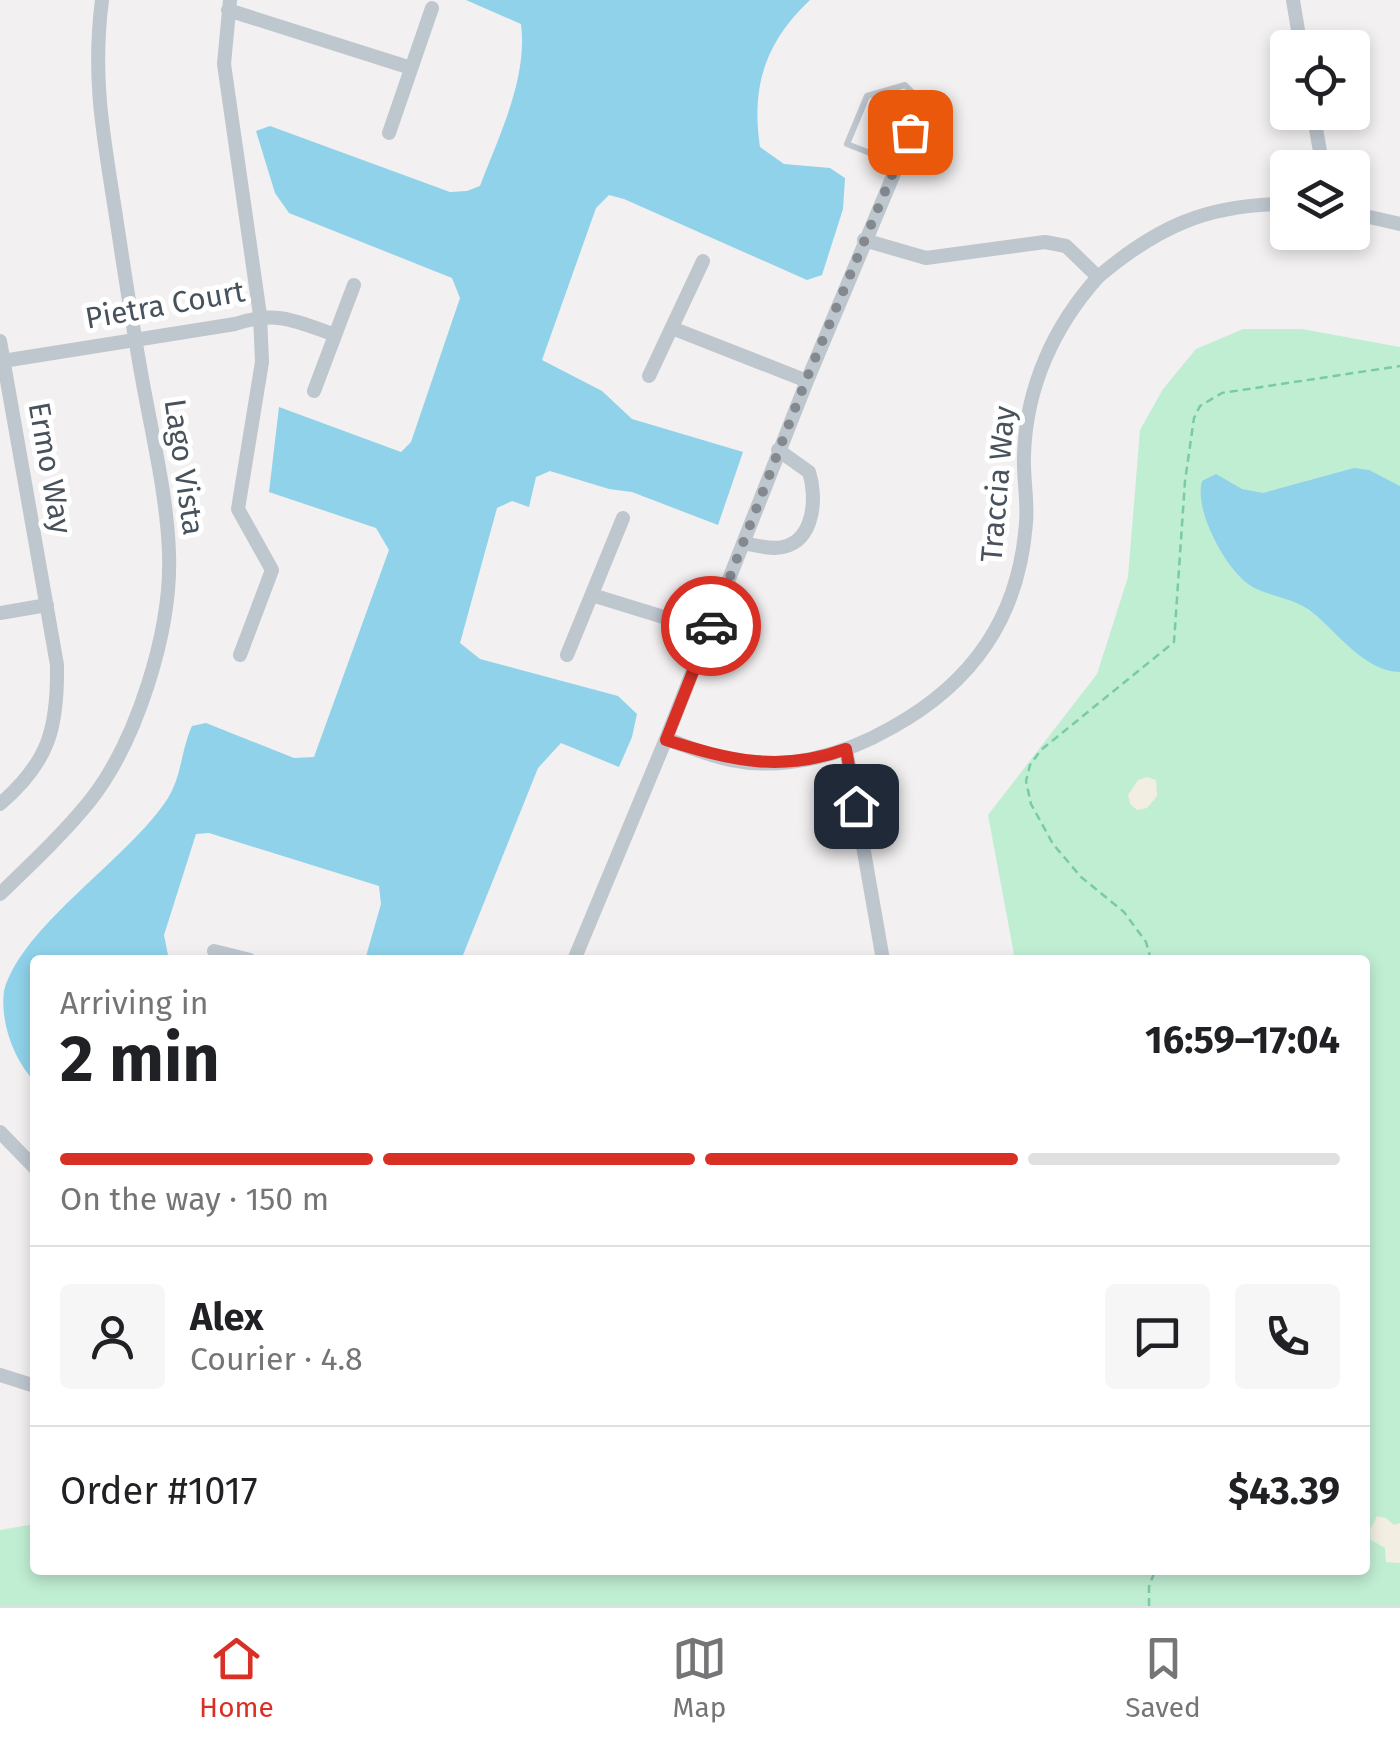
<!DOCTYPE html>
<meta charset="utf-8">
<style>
:root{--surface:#fff;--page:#f6f6f6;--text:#202124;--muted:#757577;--line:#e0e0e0;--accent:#d93025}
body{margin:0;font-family:"Fira Sans",sans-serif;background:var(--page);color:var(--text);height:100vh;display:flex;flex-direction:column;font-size:38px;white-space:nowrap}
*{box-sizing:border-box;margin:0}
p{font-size:32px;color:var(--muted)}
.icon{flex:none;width:55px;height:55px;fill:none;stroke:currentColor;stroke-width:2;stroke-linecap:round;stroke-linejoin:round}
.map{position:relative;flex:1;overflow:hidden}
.details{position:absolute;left:30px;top:955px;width:1340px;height:620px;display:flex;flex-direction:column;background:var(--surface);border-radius:10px;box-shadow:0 5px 15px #0003}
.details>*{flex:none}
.tools{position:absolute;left:1270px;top:30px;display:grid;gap:20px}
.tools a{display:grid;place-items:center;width:100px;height:100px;border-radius:10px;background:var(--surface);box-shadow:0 5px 15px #0003;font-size:50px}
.pin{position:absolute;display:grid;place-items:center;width:85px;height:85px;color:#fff;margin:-42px;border-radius:20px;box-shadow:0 5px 15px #0006}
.courier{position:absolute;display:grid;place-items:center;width:100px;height:100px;margin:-50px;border:8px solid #d93025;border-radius:50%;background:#fff;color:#222;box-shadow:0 2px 12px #0007}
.head em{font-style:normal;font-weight:700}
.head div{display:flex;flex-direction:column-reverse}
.head{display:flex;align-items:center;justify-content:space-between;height:170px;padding:0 30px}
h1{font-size:65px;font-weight:700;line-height:75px}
.bar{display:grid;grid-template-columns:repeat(4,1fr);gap:15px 10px;align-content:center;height:120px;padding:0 30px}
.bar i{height:12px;border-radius:8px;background:var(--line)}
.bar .current{background:var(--accent)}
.bar p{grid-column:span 4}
.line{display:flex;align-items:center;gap:25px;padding:0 30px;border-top:2px solid var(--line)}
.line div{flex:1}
.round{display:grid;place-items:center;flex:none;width:105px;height:105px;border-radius:10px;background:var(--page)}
.dock{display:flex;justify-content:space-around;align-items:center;height:140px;border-top:2px solid var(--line);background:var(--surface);font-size:28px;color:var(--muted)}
.dock a{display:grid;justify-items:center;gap:5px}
.dock .current{color:var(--accent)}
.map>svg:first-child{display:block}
.green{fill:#c0eed3}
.sand{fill:#f2eee1}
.water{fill:#8fd2e9}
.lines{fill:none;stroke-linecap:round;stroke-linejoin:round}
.path{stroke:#79caa6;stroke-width:2.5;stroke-dasharray:8 5;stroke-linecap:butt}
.lane{stroke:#bec6ce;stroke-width:6}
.street{stroke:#bec6ce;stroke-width:14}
.done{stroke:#848990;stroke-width:10;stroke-dasharray:0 18}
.route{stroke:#d93025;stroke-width:12}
.labels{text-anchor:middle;stroke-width:10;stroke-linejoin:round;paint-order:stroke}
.street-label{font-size:30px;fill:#48525c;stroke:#fff}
</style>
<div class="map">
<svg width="1400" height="1606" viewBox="0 0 1400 1606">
<rect width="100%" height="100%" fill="#f2f0f0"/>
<path class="green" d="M1243 329H1302L1400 347V1606H0V1530L35 1524V1570H1365V960H1015L988 815 1097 674 1128 577 1140 430 1163 389 1196 349Z"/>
<path class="sand" d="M1147 777 1156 780 1157 796 1147 808 1137 810 1130 804 1128 795 1138 780Z
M1377 1516 1386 1518 1394 1525 1400 1523V1563L1386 1562 1385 1548 1371 1540 1370 1530Z"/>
<path class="water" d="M466 0H810C765 42 751 87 760 147L784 164 830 168 845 178 843 209 822 275 807 280 624 199 609 195 596 208 542 360 602 391 632 419 743 452 718 525 632 492 609 489 550 471 536 477 529 507 512 501 497 508 460 643 480 659 618 696 637 714 632 737 619 767 561 743 538 768 461 960H365L381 904 379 886 209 833 196 834 164 935 169 960H35V1082C14 1060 0 1023 4 991 22 925 129 859 168 798 182 775 181 750 192 726L206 723 294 758 314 757 389 550 376 528 269 492 279 407 401 452 411 442 460 298 452 278 289 213 275 193 256 131 270 126 450 192 467 191 480 186C499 136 528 78 521 24Z
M1354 468 1369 470 1400 486V672C1364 671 1338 633 1312 612 1293 597 1267 597 1248 584 1224 566 1194 510 1202 481L1216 474 1242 489 1263 493Z"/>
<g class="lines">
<path class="path" d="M1151 960 1146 942 1124 912 1081 877 1053 844 1031 804 1026 781 1030 765 1041 750 1174 642 1185 481 1194 418 1200 406 1222 393 1400 366
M1149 1606V1587L1155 1570"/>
<path class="lane" d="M905 85 921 101 898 164 847 144 867 96Z"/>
<path class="street" d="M230 0 224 64 260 315 262 362 238 509 272 570 240 655
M1293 0 1301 48
M228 10 411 68
M1313 112 1323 168
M389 133 432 8
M1352 213 1400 224
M864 240 926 258 1045 242 1066 246 1098 277C1158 226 1208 204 1288 204
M672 328 807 381
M0 341 57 665C58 728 49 762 0 804
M3 361 235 324C276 310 296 321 335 335
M649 376 703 261
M314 391 354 285
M743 543C755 545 771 550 783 547 815 540 817 496 809 472L778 450
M592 595 709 631
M0 613 47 605
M567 655 623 518
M666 739C687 746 709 756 731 760 785 771 844 755 891 728 973 683 1019 617 1026 523 1028 500 1023 478 1024 455 1026 387 1054 326 1098 277
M846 749 883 960
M0 894C31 864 62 835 89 802 137 742 172 630 169 553 167 498 154 443 144 389 133 330 124 270 115 210 103 134 92 77 102 0
M214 951 250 960
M574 960 666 739 807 381 898 164
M0 1132 35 1168
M0 1375 35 1386"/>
</g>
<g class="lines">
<path class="done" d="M711 626 806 380 910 132"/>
<path class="route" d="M711 626 666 740C730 760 780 773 846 749L856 806"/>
</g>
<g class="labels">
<g class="street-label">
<text transform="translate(165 305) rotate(-10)" y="10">Pietra Court</text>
<text transform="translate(184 467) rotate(82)" y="10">Lago Vista</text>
<text transform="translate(50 468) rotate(80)" y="10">Ermo Way</text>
<text transform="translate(998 484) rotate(-85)" y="10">Traccia Way</text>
</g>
</g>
</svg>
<div class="tools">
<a><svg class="icon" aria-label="locate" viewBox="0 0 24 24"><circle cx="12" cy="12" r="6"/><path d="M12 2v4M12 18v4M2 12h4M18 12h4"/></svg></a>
<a><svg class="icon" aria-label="layers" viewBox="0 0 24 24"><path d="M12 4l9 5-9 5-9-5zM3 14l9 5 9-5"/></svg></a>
</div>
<div class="pin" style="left:910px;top:132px;background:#ea580c"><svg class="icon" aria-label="bag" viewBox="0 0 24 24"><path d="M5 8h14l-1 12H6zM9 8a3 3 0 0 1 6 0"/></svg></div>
<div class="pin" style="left:856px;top:806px;background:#1f2937"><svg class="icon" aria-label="home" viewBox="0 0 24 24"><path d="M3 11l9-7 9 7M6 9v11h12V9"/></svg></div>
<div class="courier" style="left:711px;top:626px"><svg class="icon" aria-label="car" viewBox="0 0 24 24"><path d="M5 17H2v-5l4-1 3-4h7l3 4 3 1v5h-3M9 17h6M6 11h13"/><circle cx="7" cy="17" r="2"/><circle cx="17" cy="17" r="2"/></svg></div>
<section class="details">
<div class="head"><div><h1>2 min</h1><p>Arriving in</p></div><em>16:59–17:04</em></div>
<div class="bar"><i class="current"></i><i class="current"></i><i class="current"></i><i></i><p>On the way · 150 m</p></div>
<div class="line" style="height:180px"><a class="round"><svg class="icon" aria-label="person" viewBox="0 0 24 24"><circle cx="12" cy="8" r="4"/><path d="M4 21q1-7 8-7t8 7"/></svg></a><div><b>Alex</b><p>Courier · 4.8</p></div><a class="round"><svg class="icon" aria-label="chat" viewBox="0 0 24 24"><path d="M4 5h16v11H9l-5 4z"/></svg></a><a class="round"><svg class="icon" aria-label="phone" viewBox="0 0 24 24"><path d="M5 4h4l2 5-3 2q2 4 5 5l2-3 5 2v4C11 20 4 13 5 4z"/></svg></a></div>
<div class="line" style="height:130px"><div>Order #1017</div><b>$43.39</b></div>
</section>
</div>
<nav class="dock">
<a class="current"><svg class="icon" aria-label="home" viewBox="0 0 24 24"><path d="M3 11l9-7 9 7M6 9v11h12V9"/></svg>Home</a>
<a><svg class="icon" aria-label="map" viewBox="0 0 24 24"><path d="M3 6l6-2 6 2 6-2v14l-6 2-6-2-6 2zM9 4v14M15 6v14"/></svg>Map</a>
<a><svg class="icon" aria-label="saved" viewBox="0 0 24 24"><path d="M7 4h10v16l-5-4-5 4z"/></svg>Saved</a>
</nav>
